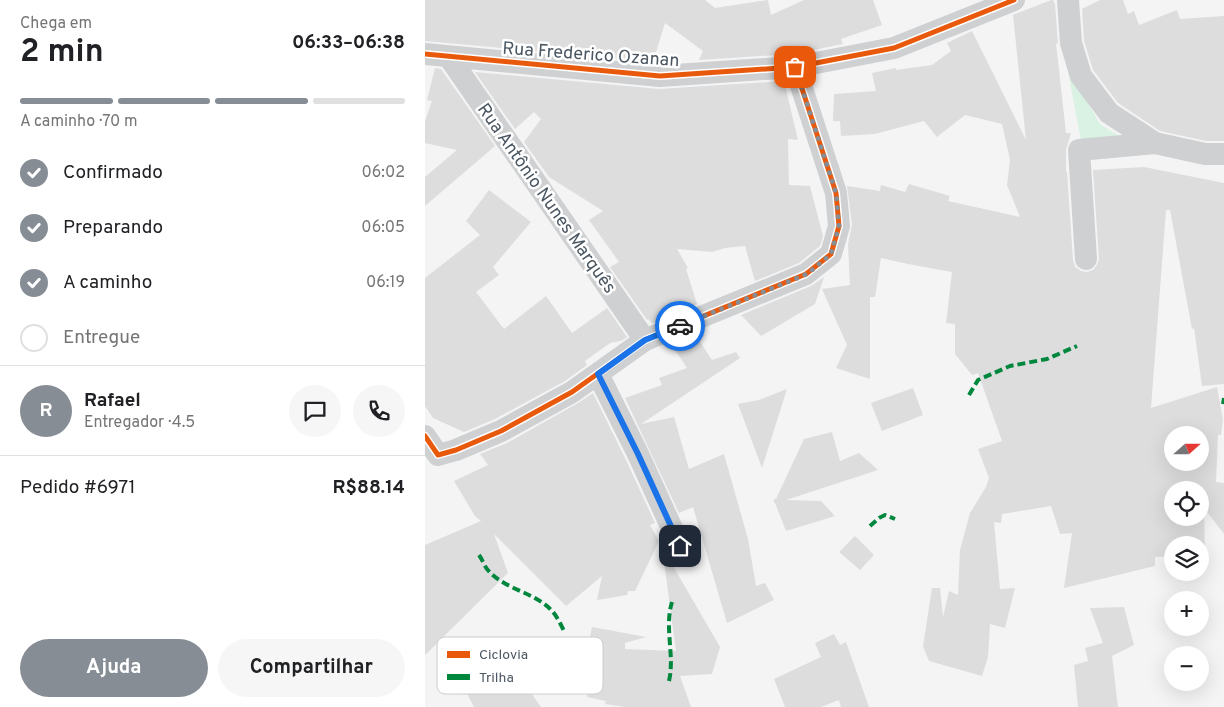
<!DOCTYPE html>
<html lang="pt">
<meta charset="utf-8">
<style>
:root{--surface:#fff;--page:#f6f6f6;--text:#202124;--muted:#757577;--line:#e0e0e0;--accent:#868d94}
body{margin:0;font-family:Overpass,sans-serif;background:var(--page);color:var(--text);height:100vh;display:flex;flex-direction:column;font-size:19px;white-space:nowrap}
*{box-sizing:border-box;margin:0}
p{font-size:16px;color:var(--muted)}
.icon{flex:none;width:28px;height:28px;fill:none;stroke:currentColor;stroke-width:2;stroke-linecap:round;stroke-linejoin:round}
.map{position:relative;flex:1;overflow:hidden}
.side{display:flex;flex-direction:column;background:var(--surface);width:425px}
.side>*{flex:none}
.needle{width:32px;rotate:69deg}
.buttons{position:absolute;left:739px;top:426px;display:grid;gap:10px}
.buttons a{display:grid;place-items:center;width:45px;height:45px;border-radius:50%;background:var(--surface);box-shadow:0 5px 20px #0002;font-size:25px}
.pin{position:absolute;display:grid;place-items:center;width:42px;height:42px;color:#fff;margin:-21px;border-radius:10px;box-shadow:0 2px 8px #0006}
.courier{position:absolute;display:grid;place-items:center;width:50px;height:50px;margin:-25px;border:4px solid #1a73e8;border-radius:50%;background:#fff;color:#222;box-shadow:0 1px 6px #0007}
.headline em{font-style:normal;font-weight:700}
.headline div{display:flex;flex-direction:column-reverse}
.headline{display:flex;align-items:center;justify-content:space-between;height:85px;padding:0 20px}
h1{font-size:32px;font-weight:700;line-height:38px}
.bar{display:grid;grid-template-columns:repeat(4,1fr);gap:8px 5px;align-content:center;height:60px;padding:0 20px}
.bar i{height:6px;border-radius:4px;background:var(--line)}
.bar .current{background:var(--accent)}
.bar p{grid-column:span 4}
.line{display:flex;align-items:center;gap:12px;padding:0 20px;border-top:1px solid var(--line)}
.line div{flex:1}
.round{display:grid;place-items:center;flex:none;width:52px;height:52px;border-radius:26px;background:var(--page)}
ol{padding:0 20px;list-style:none}
li{display:flex;align-items:center;gap:15px;height:55px}
li p{margin-inline-start:auto}
li .icon{padding:5px;border-radius:50%;background:var(--accent);color:#fff;stroke-width:4}
li:last-child{color:var(--muted)}
li i{width:28px;height:28px;border:2px solid var(--line);border-radius:50%}
.primary-button{display:flex;gap:10px;margin-top:auto;padding:10px 20px}
.primary-button a{flex:1;height:58px;border-radius:30px;background:var(--accent);color:#fff;font-size:20px;font-weight:700;line-height:58px;text-align:center}
.primary-button a+a{background:var(--page);color:var(--text)}
main{display:flex;flex:1;min-height:0}
.map>svg:first-child{display:block}
.green{fill:#d9f2e3}
.building{fill:#ddddde;fill-rule:evenodd}
.lines{fill:none;stroke-linecap:round;stroke-linejoin:round}
.street{stroke:#ced0d2;stroke-width:22}
.quiet{stroke:#00873e;stroke-width:4;stroke-dasharray:8 4;stroke-linecap:butt}
.cycleway-casing{stroke:#fff;stroke-width:8}
.cycleway{stroke:#e8590c;stroke-width:5}
.done{stroke:#868d94;stroke-width:5;stroke-dasharray:0 9}
.route{stroke:#1a73e8;stroke-width:6}
.labels{text-anchor:middle;stroke-width:5;stroke-linejoin:round;paint-order:stroke}
.street-label{font-size:18px;fill:#4a5661;stroke:#fff}
.key{fill:#fff;stroke:#c9ccd0;stroke-width:1}
.key-label{font-size:14px;fill:#4a5661}
</style>
<main>
<section class="side">
<div class="headline"><div><h1>2 min</h1><p>Chega em</p></div><em>06:33–06:38</em></div>
<div class="bar"><i class="current"></i><i class="current"></i><i class="current"></i><i></i><p>A caminho · 70 m</p></div>
<ol>
<li><svg class="icon" aria-label="check" viewBox="0 0 24 24"><path d="M5 12l5 5 9-10"/></svg>Confirmado<p>06:02</p></li>
<li><svg class="icon" aria-label="check" viewBox="0 0 24 24"><path d="M5 12l5 5 9-10"/></svg>Preparando<p>06:05</p></li>
<li><svg class="icon" aria-label="check" viewBox="0 0 24 24"><path d="M5 12l5 5 9-10"/></svg>A caminho<p>06:19</p></li>
<li><i></i>Entregue</li>
</ol>
<div class="line" style="height:90px"><b class="round" style="background:var(--accent);color:#fff">R</b><div><b>Rafael</b><p>Entregador · 4.5</p></div><a class="round"><svg class="icon" aria-label="chat" viewBox="0 0 24 24"><path d="M4 5h16v11H9l-5 4z"/></svg></a><a class="round"><svg class="icon" aria-label="phone" viewBox="0 0 24 24"><path d="M5 4h4l2 5-3 2q2 4 5 5l2-3 5 2v4C11 20 4 13 5 4z"/></svg></a></div>
<div class="line" style="height:65px"><div>Pedido #6971</div><b>R$88.14</b></div>
<div class="primary-button"><a>Ajuda</a><a>Compartilhar</a></div>
</section>
<div class="map">
<svg width="799" height="707" viewBox="0 0 799 707">
<rect width="100%" height="100%" fill="#f4f4f4"/>
<path class="green" d="M642 67 675 124 700 140H656Z"/>
<path class="building" d="M0 0H280L290 8 343 0 346 15 379 0H448L457 25 416 39 418 44 368 54 274 60 278 51 240 23 228 62 0 41Z
M626 0H628L630 4 633 44 631 43 641 133H646L641 150V172H642L648 260 650 267 656 271 662 272 668 270 672 265 674 259 668 170 719 167 799 183V384L777 386 769 328 767 329 745 210H741L726 408 792 387 798 419 796 435H793L791 482 799 483V534L779 508 780 555H775V545H748V556L730 557V566L639 588 647 533 635 534 626 506 577 514 576 523 569 522 575 589 590 588 580 628 565 624 563 657 557 676 504 661 498 646 507 588H515L518 617 524 591 533 595 535 550 545 513 561 487 564 478 553 449 577 441 553 373 547 375 530 354V324L521 323 527 272 483 264 456 258 450 297H445V379L411 368 422 345 397 289 425 285 423 244 427 225 422 186 455 191 456 185 480 192 484 184 525 196 523 201 595 217 582 185 585 160 577 124 540 115 512 137 499 121 450 134 416 136 415 121H408L409 94 451 91 447 73 471 68V70L507 65 526 51 522 43 547 31 601 140 588 15ZM748 435H775V462H748ZM748 490H775V518H748Z
M675 0H698L703 14 709 11 714 25 752 10 755 19 799 16V141H781L735 131 693 103 668 70 659 41 657 9Z
M10 68 16 69 70 146 0 206V177L32 150 0 143V121L7 101 2 100Z
M50 72 234 89 359 81 373 140 363 139 364 185 385 186 398 236 395 246 374 263 330 281 320 246 300 248 287 252 252 249 263 268 261 269 272 304 227 323 223 319 222 320 185 267 194 262 164 220 178 211 124 177 99 142 116 119 109 112 90 129Z
M64 190 106 222 68 267 74 275 51 292 79 329 121 296 147 333 182 308 202 337 196 341 185 343 160 361 162 365 140 381 70 419 39 432 8 418 0 406V278L55 235 41 221Z
M399 277 390 304 336 336 316 315 386 286Z
M270 334 287 360 311 352 315 358 216 424 249 417 264 469 299 454 323 539 331 586 340 583 349 600 302 623 268 507 254 513 200 398 237 385 234 378 262 368 246 344Z
M488 388 498 415 457 431 446 403Z
M362 389 337 468 313 404 334 400Z
M168 393 201 460 230 523 225 525 234 541 210 591H203L202 595 172 600 177 576 141 606 69 534 83 573 0 655V545L56 521 50 516 29 481 63 465 55 454 82 443 153 403Z
M407 432 415 461 434 453 453 470 361 500 396 501 410 516 361 531 350 503H349V499H351L379 439Z
M430 536 449 555 435 570 414 552Z
M237 547 295 647 287 674 255 676 266 707H200L180 704 181 701 162 697 168 654 161 656 167 627 221 637 200 643V649L251 651Z
M699 607 709 645 687 656 693 707H653L649 665 663 661 660 648 678 643 665 608Z
M409 634 415 645 421 642 444 707H416L414 700 396 707H360L349 679 396 657 390 643Z
M108 641 119 669 95 677 116 707H49L42 694 38 695 33 682 84 658 82 651Z"/>
<g class="lines">
<path class="street" d="M643 0 646 43 656 76 684 113 730 143 780 154H799
M0 54 235 76 370 67 469 48 589 0
M24 57 220 340
M661 259 654 150 730 143
M173 374 213 454 255 546
M0 436 13 455 31 450 76 431 147 392 220 340 381 274 406 254 414 226 411 193 370 67"/>
<path class="quiet" d="M544 395 553 380 585 366 622 359 652 346
M798 404 799 398
M445 526 454 518 460 515 470 519
M54 555C57 559 59 565 62 569 79 590 111 592 128 612 133 618 137 627 140 633
M244 681C250 655 239 628 247 602"/>
<defs>
<path id="cycleway" d="M0 54 235 76 370 67 469 48 589 0
M0 436 13 455 31 450 76 431 147 392 220 340 381 274 406 254 414 226 411 193 370 67"/>
</defs>
<use href="#cycleway" class="cycleway-casing"/>
<use href="#cycleway" class="cycleway"/>
</g>
<g class="lines">
<path class="done" d="M255 326 382 274 406 254 414 226 411 193 370 67"/>
<path class="route" d="M255 326 220 340 173 374 213 454 255 546"/>
</g>
<g class="labels">
<g class="street-label">
<text transform="translate(166 54) rotate(4)" y="6">Rua Frederico Ozanan</text>
<text transform="translate(122 198) rotate(55)" y="6">Rua Antônio Nunes Marquês</text>
</g>
</g>
<rect x="12" y="637" width="166" height="57" rx="8" class="key"/>
<rect x="22" y="651" width="23" height="7" fill="#e8590c"/>
<rect x="22" y="674" width="23" height="6" fill="#00873e"/>
<g class="key-label">
<text x="54" y="659">Ciclovia</text>
<text x="54" y="682">Trilha</text>
</g>
</svg>
<div class="buttons">
<a><svg class="needle" viewBox="-14 -14 28 28"><path d="M0-13l5 13h-10z" fill="#e53935"/><path d="M0 13l5-13h-10z" fill="#757577"/></svg></a>
<a><svg class="icon" aria-label="locate" viewBox="0 0 24 24"><circle cx="12" cy="12" r="6"/><path d="M12 2v4M12 18v4M2 12h4M18 12h4"/></svg></a>
<a><svg class="icon" aria-label="layers" viewBox="0 0 24 24"><path d="M12 4l9 5-9 5-9-5zM3 14l9 5 9-5"/></svg></a>
<a>+</a>
<a>−</a>
</div>
<div class="pin" style="left:370px;top:67px;background:#ea580c"><svg class="icon" aria-label="bag" viewBox="0 0 24 24"><path d="M5 8h14l-1 12H6zM9 8a3 3 0 0 1 6 0"/></svg></div>
<div class="pin" style="left:255px;top:546px;background:#1f2937"><svg class="icon" aria-label="home" viewBox="0 0 24 24"><path d="M3 11l9-7 9 7M6 9v11h12V9"/></svg></div>
<div class="courier" style="left:255px;top:326px"><svg class="icon" aria-label="car" viewBox="0 0 24 24"><path d="M5 17H2v-5l4-1 3-4h7l3 4 3 1v5h-3M9 17h6M6 11h13"/><circle cx="7" cy="17" r="2"/><circle cx="17" cy="17" r="2"/></svg></div>
</div>
</main>
